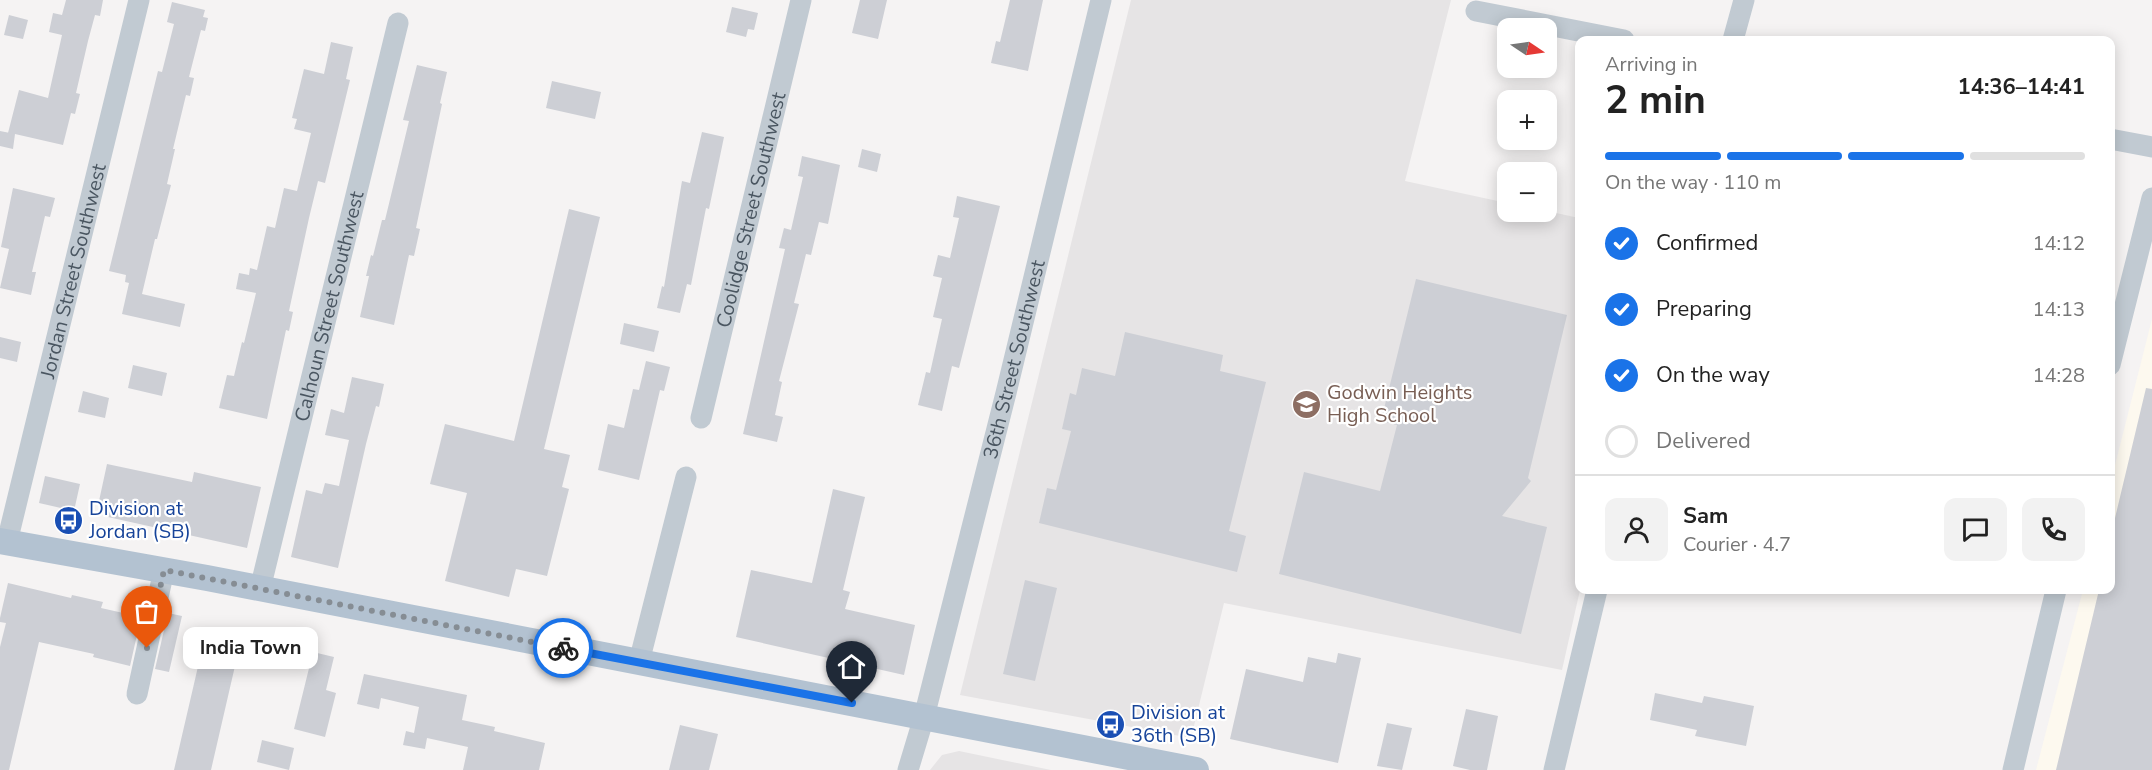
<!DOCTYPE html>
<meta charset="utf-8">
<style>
:root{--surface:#fff;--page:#f2f2f2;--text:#222;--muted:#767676;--line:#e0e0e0;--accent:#1a73e8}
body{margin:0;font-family:"Nunito Sans",sans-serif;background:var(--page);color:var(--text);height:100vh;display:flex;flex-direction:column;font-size:22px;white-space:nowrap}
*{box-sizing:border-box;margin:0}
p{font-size:20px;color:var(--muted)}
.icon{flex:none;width:33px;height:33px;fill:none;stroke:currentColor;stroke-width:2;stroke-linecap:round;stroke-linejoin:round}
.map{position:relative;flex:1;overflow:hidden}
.details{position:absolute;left:1575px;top:36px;width:540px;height:558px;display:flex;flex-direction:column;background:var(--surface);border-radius:12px;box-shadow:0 3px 15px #0003}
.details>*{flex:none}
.needle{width:39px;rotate:103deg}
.fabs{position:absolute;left:1497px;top:18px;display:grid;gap:12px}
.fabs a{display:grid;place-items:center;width:60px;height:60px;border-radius:12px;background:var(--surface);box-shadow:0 3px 15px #0003;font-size:30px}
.pin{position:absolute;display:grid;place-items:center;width:51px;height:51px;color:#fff;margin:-62px -26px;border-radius:50% 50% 50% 0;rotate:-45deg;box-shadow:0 0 6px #0007}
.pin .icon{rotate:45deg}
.courier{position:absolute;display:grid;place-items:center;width:60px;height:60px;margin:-30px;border:4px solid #1a73e8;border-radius:50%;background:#fff;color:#222;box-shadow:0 2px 8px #0007}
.bubble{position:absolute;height:42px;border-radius:12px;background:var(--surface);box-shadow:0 3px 15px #0003;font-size:20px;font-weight:700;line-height:42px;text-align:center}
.headline em{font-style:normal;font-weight:700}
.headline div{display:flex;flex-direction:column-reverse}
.headline{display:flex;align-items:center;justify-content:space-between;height:102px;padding:0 30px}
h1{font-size:39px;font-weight:700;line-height:45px}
.bar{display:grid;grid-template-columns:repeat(4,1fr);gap:9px 6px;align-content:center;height:72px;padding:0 30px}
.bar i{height:8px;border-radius:4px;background:var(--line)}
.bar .selected{background:var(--accent)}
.bar p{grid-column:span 4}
.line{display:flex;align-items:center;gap:15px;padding:0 30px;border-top:2px solid var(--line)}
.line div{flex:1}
.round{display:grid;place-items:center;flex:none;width:63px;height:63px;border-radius:12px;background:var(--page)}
ol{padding:0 30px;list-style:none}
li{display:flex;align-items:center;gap:18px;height:66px}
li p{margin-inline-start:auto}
li .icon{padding:6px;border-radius:50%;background:var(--accent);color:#fff;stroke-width:4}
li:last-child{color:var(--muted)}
li i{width:33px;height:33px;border:3px solid var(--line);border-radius:50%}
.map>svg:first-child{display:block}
.commercial{fill:#fdf9ef}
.education{fill:#e6e4e5}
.building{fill:#cdcfd5}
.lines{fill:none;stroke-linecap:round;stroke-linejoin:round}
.minor{stroke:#c1cad2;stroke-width:21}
.major{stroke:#b3c2d1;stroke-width:26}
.done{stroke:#868d94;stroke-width:6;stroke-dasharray:0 10.8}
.route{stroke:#1a73e8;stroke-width:8}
.labels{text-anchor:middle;stroke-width:4.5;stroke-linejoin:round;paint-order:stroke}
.street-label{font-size:20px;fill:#4a5661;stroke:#fff}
.education-label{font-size:20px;fill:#785e54;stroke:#fff;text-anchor:start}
.transit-label{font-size:20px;fill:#164399;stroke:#fff;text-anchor:start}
</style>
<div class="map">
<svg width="2152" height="770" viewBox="0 0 2152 770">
<rect width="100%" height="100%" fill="#f5f3f3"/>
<path class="commercial" d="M2152 319V770H2036L2083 590H2110L2111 481Z"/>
<path class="education" d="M1131 0H1451L1405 181 1507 203 1508 212 1547 211 1579 218 1580 590 1562 670 1224 603 1191 738 960 695Z
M959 751 1051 770H930L942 755Z"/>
<path class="building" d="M66 0H103L100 16 95 15 88 41 76 93 80 94 75 114 71 113 63 145 15 134 13 149 0 146V131L10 133H8L19 90 48 98 62 35 49 32 53 13 62 15Z
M860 0H887L878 39 852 33Z
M1010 0H1043L1028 71 991 63 996 41 1000 42Z
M172 2 205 10 203 17 208 18 205 31 201 30 189 77 194 78 190 96 186 95 173 149H175L167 184 171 185 157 239H155L142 294 185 304 180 327 122 314 129 283 125 282 126 275 109 271 158 71 162 72 174 24 167 22Z
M732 7 758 13 754 30 748 29 746 37 726 32Z
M9 15 28 20 23 39 4 35Z
M331 42 353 47 346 79 350 80 325 183 318 181 309 218 289 311 293 312 289 331 286 330 267 419 219 408 227 375 234 376 242 342 244 343 256 293 236 289 239 273 249 275 250 268 257 270 267 226 275 228 284 188 297 191 311 133 294 129 297 119 292 118 304 69 324 74Z
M417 65 447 72 440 103 442 104 416 228 420 229 414 256 409 255 394 325 360 317 369 276H366L371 255 373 256 382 220H385L409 121 403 120Z
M552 81 601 92 595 119 546 108Z
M702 132 724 137 709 209 706 208 691 285 687 284 680 313 657 308 662 286 664 287 682 181 690 183Z
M862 149 881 154 877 172 858 167Z
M802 156 840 165 828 224 819 222 811 255 806 254 794 303 799 304 779 381 782 382 775 415 783 417 777 442 743 434 785 249 779 248 784 228 791 230 803 177 798 176Z
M13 188 55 198 50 217 45 216 32 272H36L31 295 0 288 9 249 1 247Z
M957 196 1000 206 959 368 952 366 942 411 918 405 926 372 930 373 942 319 933 317 942 278 933 276 938 255 950 258 959 218 953 217Z
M569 209 600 217 544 449 570 455 562 487 569 489 547 576 516 569 509 597 445 581 467 493 430 484 445 424 514 441Z
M1416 279 1567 315 1528 478 1531 481 1502 516 1547 527 1521 634 1279 574 1304 472 1380 491 1397 425 1381 421Z
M624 323 659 331 654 352 620 344Z
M1125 332 1223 355 1220 371 1266 382 1229 531 1246 536 1237 572 1039 523 1047 488 1056 490 1071 431 1062 429 1070 393 1076 395 1082 368 1115 376Z
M0 337 21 342 17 362 0 358Z
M646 361 670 367 664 391 660 390 639 480 598 470 608 424 624 428 633 389 639 390Z
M133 365 167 373 162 396 128 388Z
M352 377 384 384 379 407 376 406 366 444 338 568 291 557 306 490 322 494 325 483 339 486 349 440 325 435 331 409 344 413Z
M2146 388 2152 389V770H2056L2099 590H2110V539Z
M83 391 109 398 105 418 78 412Z
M107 464 192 482 194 472 261 487 247 548 108 517 111 504 99 501Z
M45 476 80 484 74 511 39 503Z
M833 489 865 497 843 590 850 592 845 609 915 625 904 675 736 637 751 570 812 583Z
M1025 580 1057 588 1035 681 1003 674Z
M8 583 71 598 72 595 103 602 101 608 141 617 130 666 93 657 94 654 39 642 9 770H0V647L6 623 0 622V618Z
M168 613 182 616 169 672 155 669Z
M203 645 238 653 211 770H174Z
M313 652 334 657 326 690 336 693 325 737 294 729Z
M1338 653 1361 658 1338 763 1230 739 1246 669 1303 682 1308 657 1336 663Z
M364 674 467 695 462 720 495 727 494 731 545 743 539 770H463L468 747 427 738 425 749 403 745 406 731 414 733 419 707 381 698 379 709 357 704Z
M1655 693 1702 703 1704 696 1754 706 1746 746 1695 736 1697 730 1650 720Z
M1466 709 1498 716 1487 770H1470L1453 766Z
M1387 723 1412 728 1402 770 1377 766Z
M680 725 718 734 709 770H669Z
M262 740 294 748 289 770 257 762Z"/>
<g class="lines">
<g class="minor">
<path d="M1476 11 1624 40"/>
<path d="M1733 40 1744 0"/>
<path d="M2110 139 2152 147"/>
<path d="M2110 365 2152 198"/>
<path id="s1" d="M701 418 801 0"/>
<path id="s2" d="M7 542 139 0"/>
<path id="s3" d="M260 589 398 23"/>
<path d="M639 662 686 477"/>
<path d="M137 694 164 570"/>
<path id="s4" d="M908 770 924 717 1006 393 1101 0"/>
<path d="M1554 770 1597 590"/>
<path d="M2013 770 2056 590"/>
</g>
<path class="major" d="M0 541 207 578 1196 770"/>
</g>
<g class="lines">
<path class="done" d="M147 648 164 570 563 648"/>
<path class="route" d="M563 648 852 703"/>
</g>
<defs>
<symbol id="school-disc" viewBox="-11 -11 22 22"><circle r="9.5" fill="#8d6e63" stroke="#fff"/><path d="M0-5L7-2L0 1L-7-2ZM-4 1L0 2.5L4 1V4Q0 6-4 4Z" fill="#fff"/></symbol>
<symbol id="bus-disc" viewBox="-11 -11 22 22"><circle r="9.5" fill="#1a4fb4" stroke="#fff"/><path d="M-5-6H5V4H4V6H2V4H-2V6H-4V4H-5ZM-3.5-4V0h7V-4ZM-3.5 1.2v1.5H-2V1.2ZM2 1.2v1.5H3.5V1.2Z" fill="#fff"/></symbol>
</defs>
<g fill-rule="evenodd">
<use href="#school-disc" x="1290" y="388" width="33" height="33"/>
<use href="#bus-disc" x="52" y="504" width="33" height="33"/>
<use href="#bus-disc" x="1094" y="708" width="33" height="33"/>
</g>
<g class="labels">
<g class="street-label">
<text dy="7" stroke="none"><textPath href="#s1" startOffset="214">Coolidge Street Southwest</textPath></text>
<text dy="7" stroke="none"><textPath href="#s2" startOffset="279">Jordan Street Southwest</textPath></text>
<text dy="7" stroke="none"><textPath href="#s3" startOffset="291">Calhoun Street Southwest</textPath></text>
<text dy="7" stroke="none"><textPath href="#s4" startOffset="424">36th Street Southwest</textPath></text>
</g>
<g class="education-label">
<text x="1327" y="399">Godwin Heights<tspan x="1327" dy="23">High School</tspan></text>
</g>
<g class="transit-label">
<text x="89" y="515">Division at<tspan x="89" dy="23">Jordan (SB)</tspan></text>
<text x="1131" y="719">Division at<tspan x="1131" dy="23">36th (SB)</tspan></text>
</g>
</g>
</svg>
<div class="fabs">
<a><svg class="needle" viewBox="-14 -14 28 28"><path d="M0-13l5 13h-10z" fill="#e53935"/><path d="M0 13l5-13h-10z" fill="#767676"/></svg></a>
<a>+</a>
<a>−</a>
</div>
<div class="pin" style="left:147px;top:648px;background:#ea580c"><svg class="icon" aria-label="bag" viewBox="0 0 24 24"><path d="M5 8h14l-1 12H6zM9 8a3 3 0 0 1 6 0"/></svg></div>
<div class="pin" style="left:852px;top:703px;background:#1f2937"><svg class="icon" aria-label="home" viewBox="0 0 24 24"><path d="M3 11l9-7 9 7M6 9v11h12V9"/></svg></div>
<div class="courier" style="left:563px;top:648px"><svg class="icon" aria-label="bike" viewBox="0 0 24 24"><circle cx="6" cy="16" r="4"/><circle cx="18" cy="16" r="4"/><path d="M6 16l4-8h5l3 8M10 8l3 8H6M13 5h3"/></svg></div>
<div class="bubble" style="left:183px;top:627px;width:135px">India Town</div>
<section class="details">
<div class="headline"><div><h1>2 min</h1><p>Arriving in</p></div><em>14:36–14:41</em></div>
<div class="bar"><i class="selected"></i><i class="selected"></i><i class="selected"></i><i></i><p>On the way · 110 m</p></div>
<ol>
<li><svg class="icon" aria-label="check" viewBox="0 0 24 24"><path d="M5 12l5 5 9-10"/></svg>Confirmed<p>14:12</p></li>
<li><svg class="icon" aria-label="check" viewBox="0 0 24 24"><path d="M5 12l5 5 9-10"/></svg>Preparing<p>14:13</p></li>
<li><svg class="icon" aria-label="check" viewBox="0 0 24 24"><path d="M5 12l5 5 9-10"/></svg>On the way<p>14:28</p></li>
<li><i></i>Delivered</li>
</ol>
<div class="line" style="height:108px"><a class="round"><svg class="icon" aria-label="person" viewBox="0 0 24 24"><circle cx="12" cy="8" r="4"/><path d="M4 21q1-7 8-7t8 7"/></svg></a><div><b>Sam</b><p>Courier · 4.7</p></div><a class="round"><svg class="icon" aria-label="chat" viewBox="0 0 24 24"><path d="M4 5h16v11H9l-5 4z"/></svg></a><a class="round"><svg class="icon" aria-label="phone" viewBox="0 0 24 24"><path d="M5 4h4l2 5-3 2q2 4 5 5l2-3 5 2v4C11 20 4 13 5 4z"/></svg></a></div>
</section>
</div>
